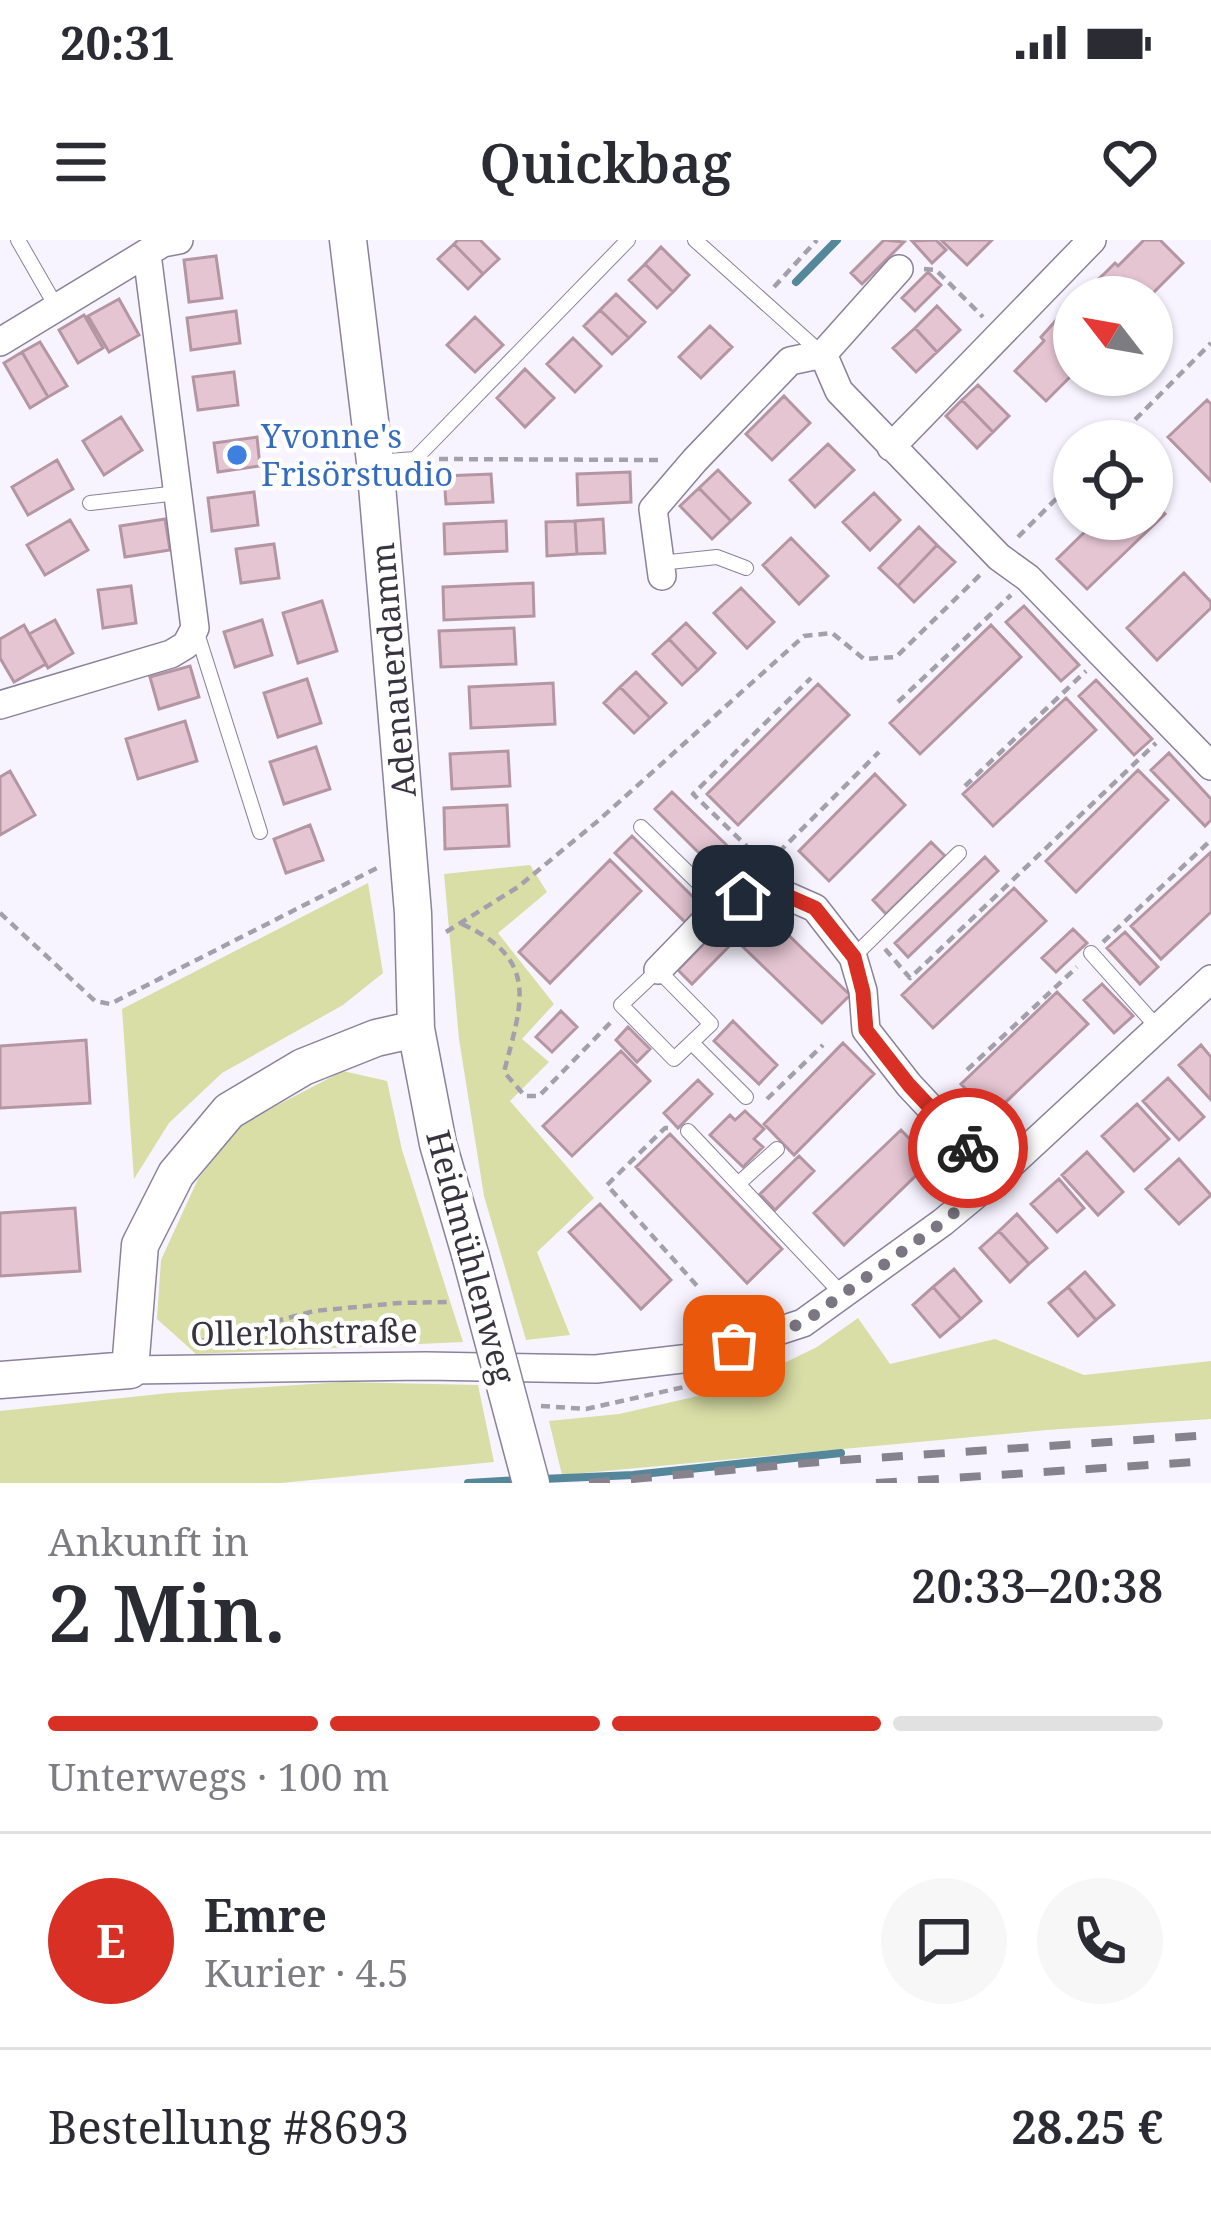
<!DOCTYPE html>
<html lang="de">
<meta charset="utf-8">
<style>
:root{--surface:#fff;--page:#f7f7f7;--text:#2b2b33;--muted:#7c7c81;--line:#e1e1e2;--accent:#d93025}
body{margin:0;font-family:"Noto Serif",serif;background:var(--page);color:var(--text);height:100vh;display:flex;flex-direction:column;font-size:45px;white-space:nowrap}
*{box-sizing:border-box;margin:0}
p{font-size:39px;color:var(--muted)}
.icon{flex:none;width:66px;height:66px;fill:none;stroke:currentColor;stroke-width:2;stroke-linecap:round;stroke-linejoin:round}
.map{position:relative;height:1243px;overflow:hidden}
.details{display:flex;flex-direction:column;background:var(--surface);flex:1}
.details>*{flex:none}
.needle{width:78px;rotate:301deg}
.fabs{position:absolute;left:1053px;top:36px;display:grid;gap:24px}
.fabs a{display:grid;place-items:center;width:120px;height:120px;border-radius:50%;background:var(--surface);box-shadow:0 3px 9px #0004;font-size:60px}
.pin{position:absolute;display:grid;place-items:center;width:102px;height:102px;color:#fff;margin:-51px;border-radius:24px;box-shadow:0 6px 18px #0006}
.courier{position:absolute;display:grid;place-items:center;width:120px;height:120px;margin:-60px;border:9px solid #d93025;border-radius:50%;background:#fff;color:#222;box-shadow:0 3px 15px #0007}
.summary em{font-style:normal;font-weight:600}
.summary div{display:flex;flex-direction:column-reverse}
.summary{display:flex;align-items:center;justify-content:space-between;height:204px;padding:0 48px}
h1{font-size:78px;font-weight:600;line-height:90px}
.bar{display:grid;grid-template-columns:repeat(4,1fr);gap:18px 12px;align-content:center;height:144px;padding:0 48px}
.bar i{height:15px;border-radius:9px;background:var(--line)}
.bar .on{background:var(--accent)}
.bar p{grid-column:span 4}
.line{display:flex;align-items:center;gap:30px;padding:0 48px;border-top:3px solid var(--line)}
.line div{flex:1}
.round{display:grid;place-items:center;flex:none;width:126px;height:126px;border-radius:63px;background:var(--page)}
.status{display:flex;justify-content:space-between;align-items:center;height:84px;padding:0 60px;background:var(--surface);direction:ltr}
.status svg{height:33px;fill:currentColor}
header{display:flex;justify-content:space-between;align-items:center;height:156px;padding:0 48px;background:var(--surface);font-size:54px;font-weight:600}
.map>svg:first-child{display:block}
.green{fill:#d8dea6}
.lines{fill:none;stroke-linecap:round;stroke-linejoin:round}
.stream{stroke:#538799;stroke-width:8}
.building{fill:#e5c5d2;stroke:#b496a2;stroke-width:3}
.service-casing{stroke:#8a819b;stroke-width:16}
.minor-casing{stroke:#8a819b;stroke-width:30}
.tertiary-casing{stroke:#8a819b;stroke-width:39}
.path{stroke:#a3a0ab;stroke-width:4.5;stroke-dasharray:9 6;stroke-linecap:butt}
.service{stroke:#fff;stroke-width:14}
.minor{stroke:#fff;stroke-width:27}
.tertiary{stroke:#fff;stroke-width:36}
.rail{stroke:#87838e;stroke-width:8;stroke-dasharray:21 21;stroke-linecap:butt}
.tertiary-bridge-casing{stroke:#8a819b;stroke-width:39;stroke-linecap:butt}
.tertiary-bridge{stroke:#fff;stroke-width:36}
.done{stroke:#7b7782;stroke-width:12;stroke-dasharray:0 21.6}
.route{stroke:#d93025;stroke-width:15}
.shop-dot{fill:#3f7fe0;stroke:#fff;stroke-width:4.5}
.labels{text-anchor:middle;stroke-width:9;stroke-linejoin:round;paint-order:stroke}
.shop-label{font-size:33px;fill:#366cbe;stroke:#fff;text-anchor:start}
.street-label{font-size:33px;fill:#38343f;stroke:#fff}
</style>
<div class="status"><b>20:31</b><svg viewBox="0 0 49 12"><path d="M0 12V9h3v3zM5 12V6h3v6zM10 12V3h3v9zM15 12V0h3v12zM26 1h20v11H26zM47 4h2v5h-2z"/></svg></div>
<header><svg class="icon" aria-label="menu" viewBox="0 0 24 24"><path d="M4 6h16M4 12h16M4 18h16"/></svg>Quickbag<svg class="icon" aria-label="heart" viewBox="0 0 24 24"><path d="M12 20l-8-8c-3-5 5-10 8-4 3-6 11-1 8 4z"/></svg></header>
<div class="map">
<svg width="1211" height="1243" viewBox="0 0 1211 1243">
<rect width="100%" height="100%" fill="#f7f4ff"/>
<path class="green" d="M530 625 547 652 498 693 554 764 522 799 549 822 510 861 594 958 537 1012 570 1095 526 1100 484 956 459 799 444 634Z
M368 643 383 733 343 765 222 833 169 883 134 939 122 769Z
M343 831 387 841 402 910 463 1102 196 1114 157 1079 161 1020 198 939 241 884Z
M858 1078 890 1124 995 1099 1084 1135 1211 1121V1179L1047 1190 562 1235 549 1181 619 1174 733 1148 817 1107Z
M344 1142 478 1145 494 1222 281 1243H0V1171L169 1153Z"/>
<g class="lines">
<path class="stream" d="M796 42 837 0
M542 1239 633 1235 841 1213
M468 1243 521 1240"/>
</g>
<path class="building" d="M458 0H480L499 19 483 34 454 4Z
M884 0 904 2 862 44 851 33Z
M936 0 946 10 932 23 912 1Z
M941 0H992L967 25Z
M1144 0H1160L1183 23 1149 57H1088L1099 46 1095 42 1105 33 1115 23 1118 26Z
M454 4 483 34 468 49 438 19Z
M661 7 689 35 673 52 645 24Z
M216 16 222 58 189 62 184 20Z
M645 24 673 52 657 68 629 40Z
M928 32 941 45 915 71 902 58Z
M616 54 645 82 629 98 600 70Z
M119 59 139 95 109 112 88 76Z
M937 66 960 90 937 112 915 88Z
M600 70 629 98 612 114 584 86Z
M236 71 240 103 191 110 187 78Z
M1074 71V133L1046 161 1015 131 1044 101 1041 97 1059 77 1063 81Z
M84 75 103 108 78 123 59 90Z
M475 77 503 105 475 132 447 105Z
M710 86 732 107 701 138 679 117Z
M915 88 937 112 916 132 893 108Z
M573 98 601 126 575 152 547 124Z
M40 102 67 146 48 157 22 112Z
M22 112 48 157 30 168 4 123Z
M525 129 554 158 525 187 497 158Z
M234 132 238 165 198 170 193 137Z
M978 145 1009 176 993 192 962 160Z
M784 156 810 183 772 220 746 194Z
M962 160 993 192 977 208 946 176Z
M1207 160 1211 164V241L1168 197Z
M121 177 142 210 104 235 83 201Z
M257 197 260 226 218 232 214 203Z
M828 204 854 230 815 267 790 240Z
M57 220 73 249 28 275 12 247Z
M718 230 750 263 731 281 699 248Z
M630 232 631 262 578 265 577 234Z
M491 234 493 262 446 264 444 236Z
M699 248 731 281 712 299 680 266Z
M254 252 258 285 212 291 208 258Z
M874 253 900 280 870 310 843 282Z
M1152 261 1165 274 1087 349 1057 319 1098 279H1152Z
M165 279 170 310 125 317 120 286Z
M603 279 605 313 577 314 575 281Z
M70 280 88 310 45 335 27 305Z
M506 281 507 311 445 314 444 284Z
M575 281 577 314 547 316 546 282Z
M919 287 937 305 898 346 879 328Z
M791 298 828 336 799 364 763 325Z
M274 304 279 338 241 343 236 309Z
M937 305 955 322 914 362 898 346Z
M1184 333 1211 362V368L1157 420 1127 388Z
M533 343 534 376 444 380 443 347Z
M131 346 136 383 103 388 98 350Z
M741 348 774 382 747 408 714 373Z
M322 361 337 411 298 423 283 373Z
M1024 366 1079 425 1061 441 1006 382Z
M55 380 73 413 48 428 29 394Z
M262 380 272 415 235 427 224 392Z
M686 383 715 413 698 430 669 399Z
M24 385 46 424 14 442 0 418V399Z
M991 385 1021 417 920 514 890 483Z
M514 388 516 424 441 427 439 391Z
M669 399 698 430 682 445 653 414Z
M190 426 199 457 159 469 150 437Z
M636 432 666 463 650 478 620 447Z
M307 439 321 483 278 497 264 453Z
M1096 440 1152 499 1134 515 1079 456Z
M553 443 555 484 471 488 469 447Z
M818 444 849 475 738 585 707 554Z
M620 447 650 478 634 493 604 463Z
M1066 458 1096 490 993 586 963 554Z
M185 481 197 521 138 539 126 499Z
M316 507 330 549 284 564 270 522Z
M508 511 510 546 452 549 450 514Z
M1169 513 1211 559V580L1205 586 1151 530Z
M1138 530 1168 560 1076 652 1046 621Z
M10 531 35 575 0 595V537Z
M875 534 905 565 829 641 799 611Z
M672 552 745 623 727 641 655 569Z
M507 565 509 606 445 609 444 568Z
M310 585 323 620 286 633 274 599Z
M632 596 701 665 685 682 615 613Z
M931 602 945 616 886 674 873 660Z
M1211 612V672L1161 719 1131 686Z
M985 617 998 631 908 717 895 703Z
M610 620 641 651 550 743 519 712Z
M1014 648 1046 681 933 788 902 755Z
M733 674 747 688 692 744 678 730Z
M770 677 850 755 822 783 742 706Z
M1073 689 1087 703 1056 732 1042 718Z
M1125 692 1158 727 1140 744 1107 708Z
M1102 744 1133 776 1114 793 1084 760Z
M1057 752 1088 784 991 876 961 844Z
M561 771 577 787 552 812 536 797Z
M733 781 777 825 759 844 714 801Z
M628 787 650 809 637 822 616 800Z
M86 800 90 863 0 868V806Z
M843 803 874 834 794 915 764 884Z
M1201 805 1211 817V860L1179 825Z
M621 811 650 841 572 916 543 886Z
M1168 838 1204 877 1179 900 1143 861Z
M698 840 712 854 678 888 664 873Z
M1137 864 1169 899 1134 931 1102 896Z
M745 871 764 889 754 899 763 907 743 927 710 895 730 875 735 880Z
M901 890 931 921 844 1005 814 973Z
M670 894 782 1009 747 1043 636 927Z
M1087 912 1123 952 1098 975 1062 935Z
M799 916 814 931 775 970 760 954Z
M1179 919 1211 955 1179 984 1146 949Z
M1059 939 1084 968 1057 992 1031 964Z
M600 964 671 1040 641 1069 569 992Z
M75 968 80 1031 0 1036V973Z
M1017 974 1047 1008 1029 1024 999 991Z
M999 991 1029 1024 1010 1042 980 1008Z
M954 1029 981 1061 961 1079 933 1047Z
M1085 1032 1114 1065 1096 1080 1068 1047Z
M933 1047 961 1079 940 1097 913 1065Z
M1068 1047 1096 1080 1078 1096 1049 1063Z"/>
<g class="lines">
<defs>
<path id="service" d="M18 0 57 68
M695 0 821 113
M375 222 415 219 628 0
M90 263 178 253
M660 323 717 317 746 328
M197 393 260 592
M641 587 721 665
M1091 713 1158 788
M853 717 959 613
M658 730 711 784 674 819 621 765Z
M692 803 746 857
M688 891 842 1054
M739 943 777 909"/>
<path id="minor" d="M0 102 163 3 179 0
M823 114 839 151 999 317 1028 338 1211 526
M823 114 899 29
M891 207 1092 0
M662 336 653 269 695 220 790 121 823 114
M0 465 171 414 186 405 195 388 147 14
M658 730 721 665 765 646 815 668 853 717 863 751 866 790 909 845 996 938
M130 1130 426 1126 596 1129 699 1117 803 1083 943 982 996 938 1211 739"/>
<path id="tertiary" d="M348 0 375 222 398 491 413 673 416 789 438 904 470 1014
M0 1140 130 1130 140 1005 176 934 229 871 303 827 376 798 416 789"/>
</defs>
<use href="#service" class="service-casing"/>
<use href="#minor" class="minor-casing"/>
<use href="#tertiary" class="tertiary-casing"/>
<path class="path" d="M924 29 936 30 983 77
M774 47 817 0
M1114 201 1211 103
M439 219 661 220
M1018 297 1074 241
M898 462 1011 355
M965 546 1086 431
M762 621 693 554 811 438
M768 623 879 512
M0 673 95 761 110 764 377 628
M462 684C540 720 522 762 504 832L525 856H539L613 780
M446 692 518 647 599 580 804 396 832 393 864 419 896 417 980 335
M1103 702 1211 600
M885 709 910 738 1156 503
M967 830 1077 727
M767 859 823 805
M668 888H665L607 945 699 1048
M202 1101 314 1071 399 1063 450 1062
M541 1166 586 1169 684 1147"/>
<use href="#service" class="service"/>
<use href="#minor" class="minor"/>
<use href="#tertiary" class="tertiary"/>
<path class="rail" d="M589 1243 829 1221 1211 1195
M876 1243 1211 1221"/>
<defs>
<path id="tertiary-bridge" d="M470 1014 531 1243"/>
</defs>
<use href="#tertiary-bridge" class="tertiary-bridge-casing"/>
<use href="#tertiary-bridge" class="tertiary-bridge"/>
</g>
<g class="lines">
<path class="done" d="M734 1106 803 1083 943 982 996 938 968 908"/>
<path class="route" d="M743 656 765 646 815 668 854 717 863 752 866 790 909 845 968 908"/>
</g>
<circle class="shop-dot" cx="237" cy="215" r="12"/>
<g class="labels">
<g class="shop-label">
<text x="261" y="208">Yvonne's<tspan x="261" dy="38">Frisörstudio</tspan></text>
</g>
<g class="street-label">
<text transform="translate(393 430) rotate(-95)" y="12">Adenauerdamm</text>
<text transform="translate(471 1017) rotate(75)" y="12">Heidmühlenweg</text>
<text transform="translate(304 1092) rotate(-1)" y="12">Ollerlohstraße</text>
</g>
</g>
</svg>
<div class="fabs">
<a><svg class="needle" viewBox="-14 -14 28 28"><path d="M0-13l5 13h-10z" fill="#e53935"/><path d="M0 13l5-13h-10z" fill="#7c7c81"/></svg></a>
<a><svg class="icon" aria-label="locate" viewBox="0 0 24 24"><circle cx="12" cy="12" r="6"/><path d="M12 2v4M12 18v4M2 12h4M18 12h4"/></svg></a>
</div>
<div class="pin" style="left:734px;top:1106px;background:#ea580c"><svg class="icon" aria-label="bag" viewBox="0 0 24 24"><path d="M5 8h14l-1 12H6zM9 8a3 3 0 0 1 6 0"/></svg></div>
<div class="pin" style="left:743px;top:656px;background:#1f2937"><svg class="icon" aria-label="home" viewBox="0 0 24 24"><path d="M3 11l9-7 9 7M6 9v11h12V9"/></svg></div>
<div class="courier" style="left:968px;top:908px"><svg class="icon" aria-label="bike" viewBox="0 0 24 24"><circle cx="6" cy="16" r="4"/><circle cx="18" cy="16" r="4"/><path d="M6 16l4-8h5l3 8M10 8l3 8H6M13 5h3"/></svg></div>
</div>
<section class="details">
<div class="summary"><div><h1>2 Min.</h1><p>Ankunft in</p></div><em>20:33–20:38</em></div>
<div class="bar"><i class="on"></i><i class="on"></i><i class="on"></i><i></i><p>Unterwegs · 100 m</p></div>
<div class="line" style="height:216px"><b class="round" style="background:var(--accent);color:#fff">E</b><div><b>Emre</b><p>Kurier · 4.5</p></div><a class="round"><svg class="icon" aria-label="chat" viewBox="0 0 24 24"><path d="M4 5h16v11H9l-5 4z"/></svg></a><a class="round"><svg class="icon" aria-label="phone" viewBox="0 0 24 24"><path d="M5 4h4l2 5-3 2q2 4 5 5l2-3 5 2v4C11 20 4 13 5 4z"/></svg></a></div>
<div class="line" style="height:156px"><div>Bestellung #8693</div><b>28.25 €</b></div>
</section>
